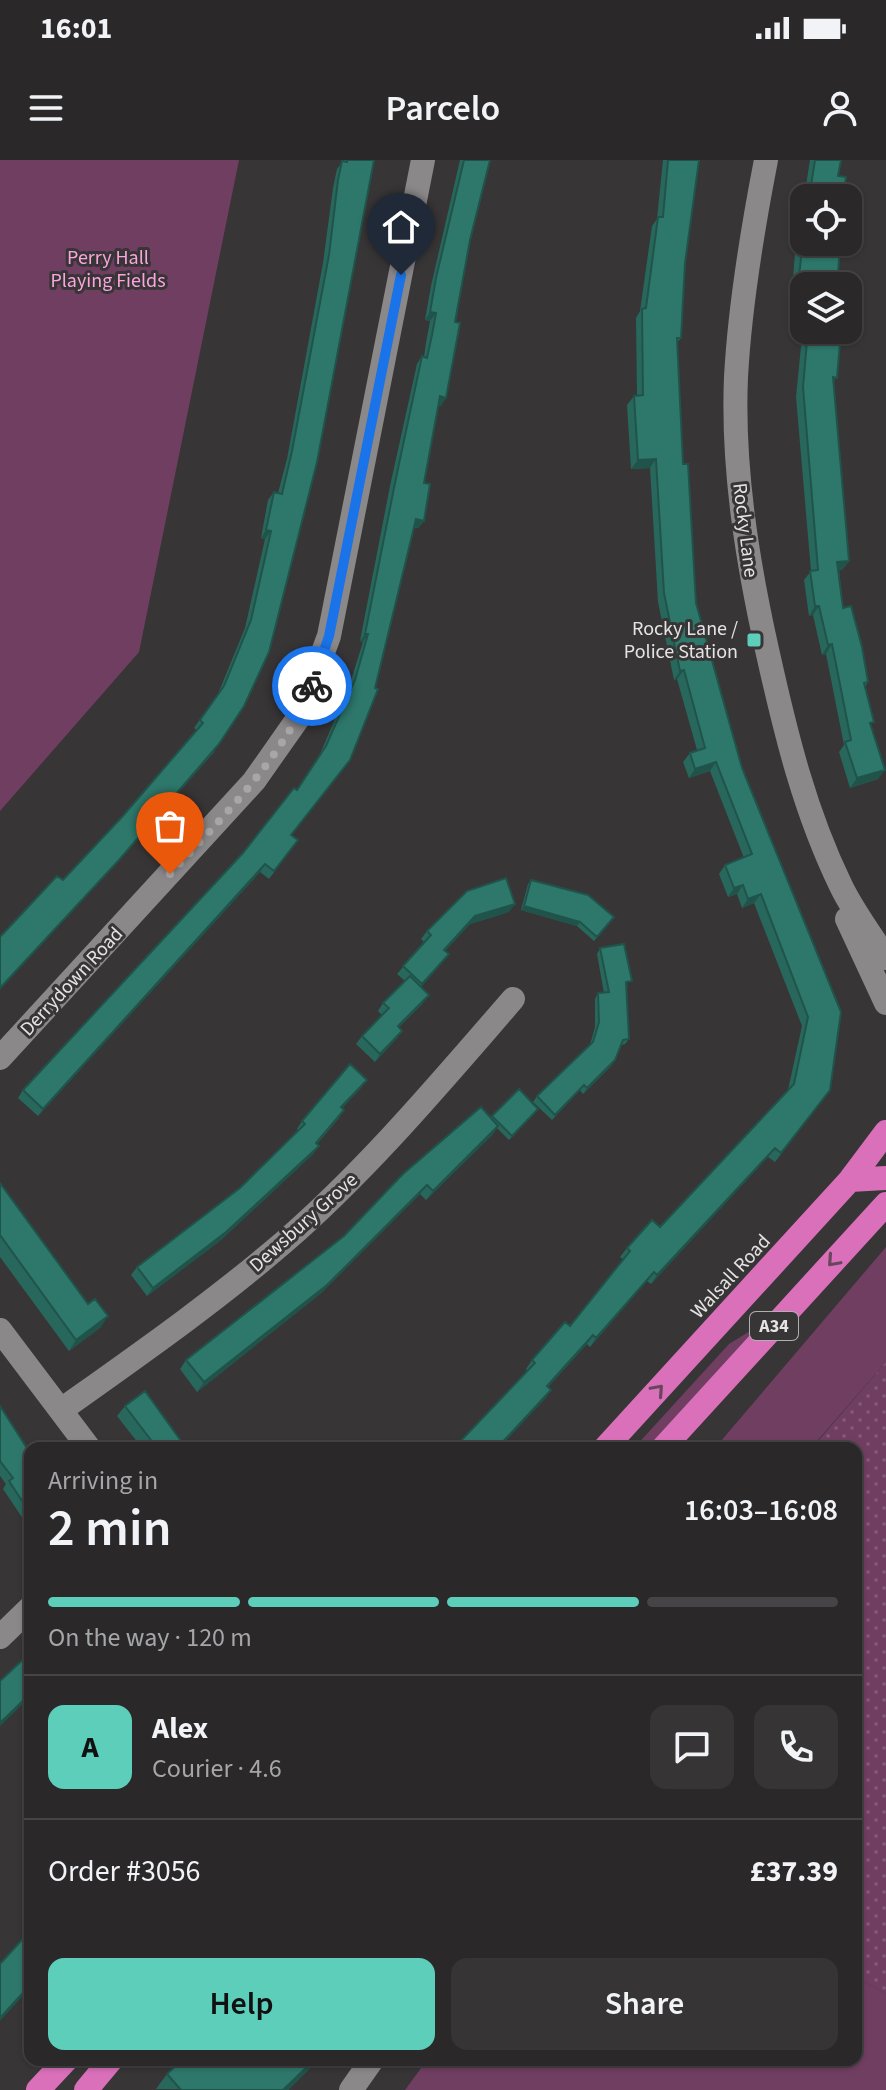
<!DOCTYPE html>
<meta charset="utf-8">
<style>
:root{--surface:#2a2829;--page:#363435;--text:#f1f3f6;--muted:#a5a6a8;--line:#464446;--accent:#5cceba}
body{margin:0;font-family:"Source Sans 3",sans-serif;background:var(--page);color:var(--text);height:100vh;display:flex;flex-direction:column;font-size:30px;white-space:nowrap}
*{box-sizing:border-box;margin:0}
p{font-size:26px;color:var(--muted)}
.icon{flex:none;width:44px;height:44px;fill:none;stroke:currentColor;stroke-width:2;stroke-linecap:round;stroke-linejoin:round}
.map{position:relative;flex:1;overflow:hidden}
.sheet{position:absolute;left:24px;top:1282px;width:838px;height:624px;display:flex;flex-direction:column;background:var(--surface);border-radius:16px;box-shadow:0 2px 6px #0004,0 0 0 2px var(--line)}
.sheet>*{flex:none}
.controls{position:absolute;left:790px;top:24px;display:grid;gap:16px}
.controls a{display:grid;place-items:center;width:72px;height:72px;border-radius:16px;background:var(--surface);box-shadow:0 2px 6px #0004,0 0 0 2px var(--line);font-size:40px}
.pin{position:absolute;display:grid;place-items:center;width:68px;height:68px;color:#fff;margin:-82px -34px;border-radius:50% 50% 50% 0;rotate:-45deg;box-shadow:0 0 8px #0007}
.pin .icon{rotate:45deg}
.courier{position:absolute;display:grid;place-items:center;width:80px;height:80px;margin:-40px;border:6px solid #1a73e8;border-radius:50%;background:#fff;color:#222;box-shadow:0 2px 10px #0007}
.headline em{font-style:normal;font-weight:600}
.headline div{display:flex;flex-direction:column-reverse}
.headline{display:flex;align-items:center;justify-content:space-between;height:136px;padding:0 24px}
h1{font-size:52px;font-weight:600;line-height:60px}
.bar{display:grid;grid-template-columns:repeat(4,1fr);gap:12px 8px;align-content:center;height:96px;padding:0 24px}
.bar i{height:10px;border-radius:6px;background:var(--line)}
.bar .selected{background:var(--accent)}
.bar p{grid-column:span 4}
.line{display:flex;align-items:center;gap:20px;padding:0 24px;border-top:2px solid var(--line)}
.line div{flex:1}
.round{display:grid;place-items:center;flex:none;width:84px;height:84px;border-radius:16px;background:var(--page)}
.primary-button{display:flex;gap:16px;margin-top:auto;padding:16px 24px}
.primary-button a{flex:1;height:92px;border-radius:16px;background:var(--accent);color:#111;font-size:32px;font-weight:600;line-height:92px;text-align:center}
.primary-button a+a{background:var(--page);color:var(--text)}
.status{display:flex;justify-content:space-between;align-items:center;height:56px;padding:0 40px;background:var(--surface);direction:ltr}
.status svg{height:22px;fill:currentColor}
header{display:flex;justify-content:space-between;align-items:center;height:104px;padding:0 24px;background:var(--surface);font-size:36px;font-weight:600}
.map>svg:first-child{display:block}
.green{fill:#703e61}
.garden{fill:url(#garden-dots)}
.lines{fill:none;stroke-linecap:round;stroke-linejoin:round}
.minor{stroke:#8b888a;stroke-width:24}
.highway{stroke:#d970b9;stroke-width:24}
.wall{fill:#28675c}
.shaded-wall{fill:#20544b}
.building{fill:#2e786b;stroke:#20544b;stroke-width:2}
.oneway{stroke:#68475e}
.done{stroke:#a8a6a7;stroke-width:8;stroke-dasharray:0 14.4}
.route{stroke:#1a73e8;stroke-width:10}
.poi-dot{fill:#5cceba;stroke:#383537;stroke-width:3}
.labels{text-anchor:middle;stroke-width:6;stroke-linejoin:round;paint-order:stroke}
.shield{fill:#383537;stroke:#b1afb0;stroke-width:2}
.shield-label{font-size:18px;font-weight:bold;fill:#e5e3e4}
.park-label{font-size:20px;fill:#fba4de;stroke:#383537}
.street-label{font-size:20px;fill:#e5e3e4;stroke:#383537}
.poi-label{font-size:20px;fill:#e5e3e4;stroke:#383537;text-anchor:end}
</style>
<div class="status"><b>16:01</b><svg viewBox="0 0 49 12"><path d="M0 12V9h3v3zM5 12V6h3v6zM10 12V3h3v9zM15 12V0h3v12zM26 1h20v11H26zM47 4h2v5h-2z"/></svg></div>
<header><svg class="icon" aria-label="menu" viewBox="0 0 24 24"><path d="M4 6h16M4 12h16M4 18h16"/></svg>Parcelo<svg class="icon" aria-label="person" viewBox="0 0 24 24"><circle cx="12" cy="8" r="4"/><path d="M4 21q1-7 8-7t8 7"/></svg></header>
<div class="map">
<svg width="886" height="1930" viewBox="0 0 886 1930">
<defs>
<pattern id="garden-dots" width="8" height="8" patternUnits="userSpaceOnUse" patternTransform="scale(2)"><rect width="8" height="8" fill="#703e61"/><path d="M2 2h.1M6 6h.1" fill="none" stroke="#845a78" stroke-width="1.8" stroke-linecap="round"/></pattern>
</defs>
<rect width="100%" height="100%" fill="#383537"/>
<path class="green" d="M0 0H239L139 492 0 651Z
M886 1087V1202L811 1288H715Z
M765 1162 650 1288H634L729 1184Z
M856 1817 886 1834V1930H405L427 1900H856Z"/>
<path class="garden" d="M886 1202V1834L856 1817V1288H812Z"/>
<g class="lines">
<path class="minor" d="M766 0C752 72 740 144 736 217 732 309 748 405 768 494 786 575 805 652 841 726 853 751 871 775 886 798
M847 759 886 843
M0 898 254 621 299 557 329 476 423 0
M0 1170 89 1288
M61 1250C137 1196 213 1143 284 1082 368 1009 440 923 513 839
M0 1477 30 1448
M351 1930 372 1900"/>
<path class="highway" d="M850 1020 886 1018
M605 1288 850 1020 886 972
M663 1288 886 1044
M38 1930 66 1900
M86 1930 111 1900"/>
</g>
<path class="wall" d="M344 0H374L317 302 214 592 113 707 63 720 122 657 197 570 194 568 218 534 245 468 265 379 261 378 268 340 274 332 278 333 287 299 323 103 333 28 337 9Z
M460 0H490L470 80 441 246 438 245 424 323V361L418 368H414L375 528 292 675 298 680 269 719 260 712 38 956 18 938 23 930 243 693 297 630 320 594 349 527 363 482 360 481 390 326 417 204 422 196 424 197 426 183 430 161 425 160 431 126Z
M663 0H699L685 103 681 178 677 183 683 304 696 443 830 930 775 1002 768 997 651 1124 647 1121 590 1187 587 1184 548 1227 545 1239 526 1209 532 1200 570 1166 624 1100 620 1097 627 1088 660 1067 788 930 802 866 754 743 742 748 737 734 728 737 719 714 725 705 744 698 710 611 689 618 683 602 690 593 697 590 677 519 674 520 658 442 650 308 631 309 627 245 634 236H637L636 158 640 151 652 66 657 59Z
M810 0H841L838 16 843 38H804Z
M804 39V170H841L834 223 849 401 842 410H839L843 448 868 522 865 527 878 619 850 628 839 592 844 585 826 494 822 495 813 455 809 456 804 420 811 411 796 237 804 156 790 155 795 93Z
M531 720 614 757 594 781 577 766 521 750 528 724Z
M509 752 470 764 445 791 449 794 421 827 423 843 399 867 402 871 397 878 375 902 356 884 362 876 382 855 378 851 383 843 405 821 397 814 424 782 421 779 427 771Z
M600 788 628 826 626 827 629 879 625 884 621 885 611 906 583 934 580 930 552 960 533 942 537 936 590 885 595 867V839L598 833H604L597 794Z
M361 928 342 948 339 958 317 984 319 986 313 994 221 1080 147 1136 131 1115 137 1107 240 1028 298 970 297 969 302 961Z
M538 949 509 980 497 968 492 975 426 1040 420 1034 320 1134 197 1232 180 1209 186 1200 344 1076 492 956Z
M0 1023 88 1144 101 1167 69 1191 0 1097Z
M0 1246 30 1293V1369L3 1329 6 1324 0 1316Z
M125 1246 186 1288H142L117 1256Z
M318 1900 288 1930 156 1929 167 1914Z"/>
<path class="shaded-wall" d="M796 146H804V156L790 155Z
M430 152 436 153 430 161 425 160Z
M440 236 446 238 441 246 435 244Z
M656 299 650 308 631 309 638 300Z
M416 359 424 361 418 368 410 367Z
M266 370 271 371 265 379 261 378Z
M849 401 842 410 831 411 837 402Z
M815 446H819L813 455 809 456Z
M365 474H368L363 482 360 481Z
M832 484 826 494 822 495 828 485Z
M684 510 677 519 674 520 680 511Z
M219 584 113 707 0 830V828Z
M716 602 710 611 689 618 695 609Z
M885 610 878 619 850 628 857 618Z
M265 704 260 712 38 956 43 949Z
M743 725 737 734 728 737 734 728Z
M761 734 754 743 742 748 748 739Z
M515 744 509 752 470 764 438 798 444 790 475 756Z
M524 746 580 762 577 766 521 750Z
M449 794 443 802 417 832 422 824Z
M429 835 423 843 392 874 398 866Z
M402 871 397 878 375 902 380 894Z
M615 900 611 906 583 934 587 928Z
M367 920 361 928 336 955 341 947Z
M498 966 492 975 426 1040 433 1031Z
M319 986 313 994 221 1080 147 1136 153 1128Z
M775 988 768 997 651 1124 657 1115Z
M427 1025 420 1034 320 1134 197 1232 204 1222Z
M654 1112 647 1121 590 1187 596 1178Z
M108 1156 101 1167 69 1191 76 1180Z
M593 1175 587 1184 541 1235 547 1226Z
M551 1230 545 1239 499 1288H497Z
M30 1534V1537L0 1566V1563Z
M30 1825V1828L0 1861V1858Z
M314 1900H318L288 1930H283Z"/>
<path class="building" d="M347 0H374L317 302 269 492 244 546 219 584 119 700 0 828V777L57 716 63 720 122 657 203 563 200 560 224 526 251 460 271 371 266 370 274 332 282 334 292 291 329 95 338 20 342 1 347 2Z
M464 0H490L470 80 455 162 460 163 446 238 440 236 424 323 430 324 424 361 416 359 375 528 378 529 350 600 291 675 298 680 274 711 265 704 43 949 23 930 243 693 294 628 297 630 326 586 355 520 368 474H365L396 318 422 196 427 198 432 175 436 153 430 152 436 118Z
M668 0H699L685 103 681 178H677L683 304H688L696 443 742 608 841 852 830 930 781 993 775 988 657 1115 654 1112 596 1178 593 1175 547 1226 551 1230 497 1288H454L535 1203 532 1200 565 1162 570 1166 630 1091 627 1088 652 1060 660 1067 794 924 808 857 761 734 748 739 743 725 734 728 725 705 752 694 716 602 695 609 690 593 705 588 684 510 680 511 664 433 656 299 638 300 634 236 643 235 642 149 646 148 658 57H663Z
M815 0H841L838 16 846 17 843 38H809Z
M804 69V82H838L837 87 840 88 837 126H804V146H796Z
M808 170H841L837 218 833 217 849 401 837 402 843 448 851 446 862 487 868 522 864 523 874 562 870 563 885 610 857 618 845 582 851 580 832 484 828 485 819 446H815L810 411 818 410 803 227Z
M506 718 515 744 475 756 444 790 449 794 422 824 403 806 431 775 427 771 467 731Z
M531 720 588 735 614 757 597 777 580 762 524 746Z
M624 784 632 821 626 822 629 879 623 880 615 900 587 928 584 925 555 955 537 936 593 882 599 862 598 833 609 832 600 788Z
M410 816 429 835 398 866 402 871 380 894 362 876 389 848 383 843Z
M350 904 367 920 341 947 344 950 316 983 319 986 226 1072 153 1128 137 1107 240 1028 305 964 302 961Z
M519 929 538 949 512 976 492 956Z
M481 947 498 966 433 1031 427 1025 327 1125 204 1222 186 1200 344 1076 403 1014Z
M0 1023 88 1144 95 1139 108 1156 76 1180 0 1075Z
M145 1231 186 1288H157L125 1246Z
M0 1246 30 1293V1353L9 1321 13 1318 0 1301Z
M28 1495 30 1497V1534L0 1563V1521Z
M30 1771V1825L0 1858V1804Z
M182 1900H314L283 1930H181L167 1914Z"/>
<defs><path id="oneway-chevron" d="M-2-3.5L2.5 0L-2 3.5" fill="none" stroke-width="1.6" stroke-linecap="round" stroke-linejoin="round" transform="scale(2)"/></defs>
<g class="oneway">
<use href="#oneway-chevron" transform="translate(833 1101) rotate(132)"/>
<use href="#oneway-chevron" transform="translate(658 1230) rotate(-48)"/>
</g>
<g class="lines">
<path class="done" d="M170 714C223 656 282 600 312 526"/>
<path class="route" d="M312 526 329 476 401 115"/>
</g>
<rect class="poi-dot" x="746" y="472" width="16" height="16" rx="4"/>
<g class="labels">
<rect class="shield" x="750" y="1152" width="48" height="28" rx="6"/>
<g class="shield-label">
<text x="774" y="1172">A34</text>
</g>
<g class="park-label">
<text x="108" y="104">Perry Hall<tspan x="108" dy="23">Playing Fields</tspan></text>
</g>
<g class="street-label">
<text transform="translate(746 370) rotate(83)" y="7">Rocky Lane</text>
<text transform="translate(71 821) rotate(-47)" y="7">Derrydown Road</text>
<text transform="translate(303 1062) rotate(-42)" y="7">Dewsbury Grove</text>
<text transform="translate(730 1116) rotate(-47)" y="7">Walsall Road</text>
</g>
<g class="poi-label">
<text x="738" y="475">Rocky Lane /<tspan x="738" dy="23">Police Station</tspan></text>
</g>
</g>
</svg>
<div class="controls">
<a><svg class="icon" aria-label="locate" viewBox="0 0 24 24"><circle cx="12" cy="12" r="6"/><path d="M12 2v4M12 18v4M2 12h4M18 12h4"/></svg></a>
<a><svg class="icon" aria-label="layers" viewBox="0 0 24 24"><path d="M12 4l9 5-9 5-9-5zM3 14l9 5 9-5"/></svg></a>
</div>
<div class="pin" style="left:170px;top:714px;background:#ea580c"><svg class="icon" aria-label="bag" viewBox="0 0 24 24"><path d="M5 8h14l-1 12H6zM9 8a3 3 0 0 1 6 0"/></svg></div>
<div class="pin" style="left:401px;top:115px;background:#1f2937"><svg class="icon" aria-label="home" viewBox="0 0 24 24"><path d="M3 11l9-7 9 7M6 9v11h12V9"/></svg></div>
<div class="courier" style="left:312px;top:526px"><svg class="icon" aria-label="bike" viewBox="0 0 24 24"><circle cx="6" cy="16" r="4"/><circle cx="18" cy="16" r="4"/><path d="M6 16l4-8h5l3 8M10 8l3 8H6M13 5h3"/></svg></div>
<section class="sheet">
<div class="headline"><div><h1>2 min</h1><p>Arriving in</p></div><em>16:03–16:08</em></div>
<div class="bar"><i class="selected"></i><i class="selected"></i><i class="selected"></i><i></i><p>On the way · 120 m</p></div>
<div class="line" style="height:144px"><b class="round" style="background:var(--accent);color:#111">A</b><div><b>Alex</b><p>Courier · 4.6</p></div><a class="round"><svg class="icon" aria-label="chat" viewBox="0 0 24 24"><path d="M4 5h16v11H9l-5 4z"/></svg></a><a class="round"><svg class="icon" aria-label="phone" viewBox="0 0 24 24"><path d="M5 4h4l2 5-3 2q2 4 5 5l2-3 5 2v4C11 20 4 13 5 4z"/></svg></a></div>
<div class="line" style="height:104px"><div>Order #3056</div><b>£37.39</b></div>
<div class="primary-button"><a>Help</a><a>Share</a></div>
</section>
</div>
